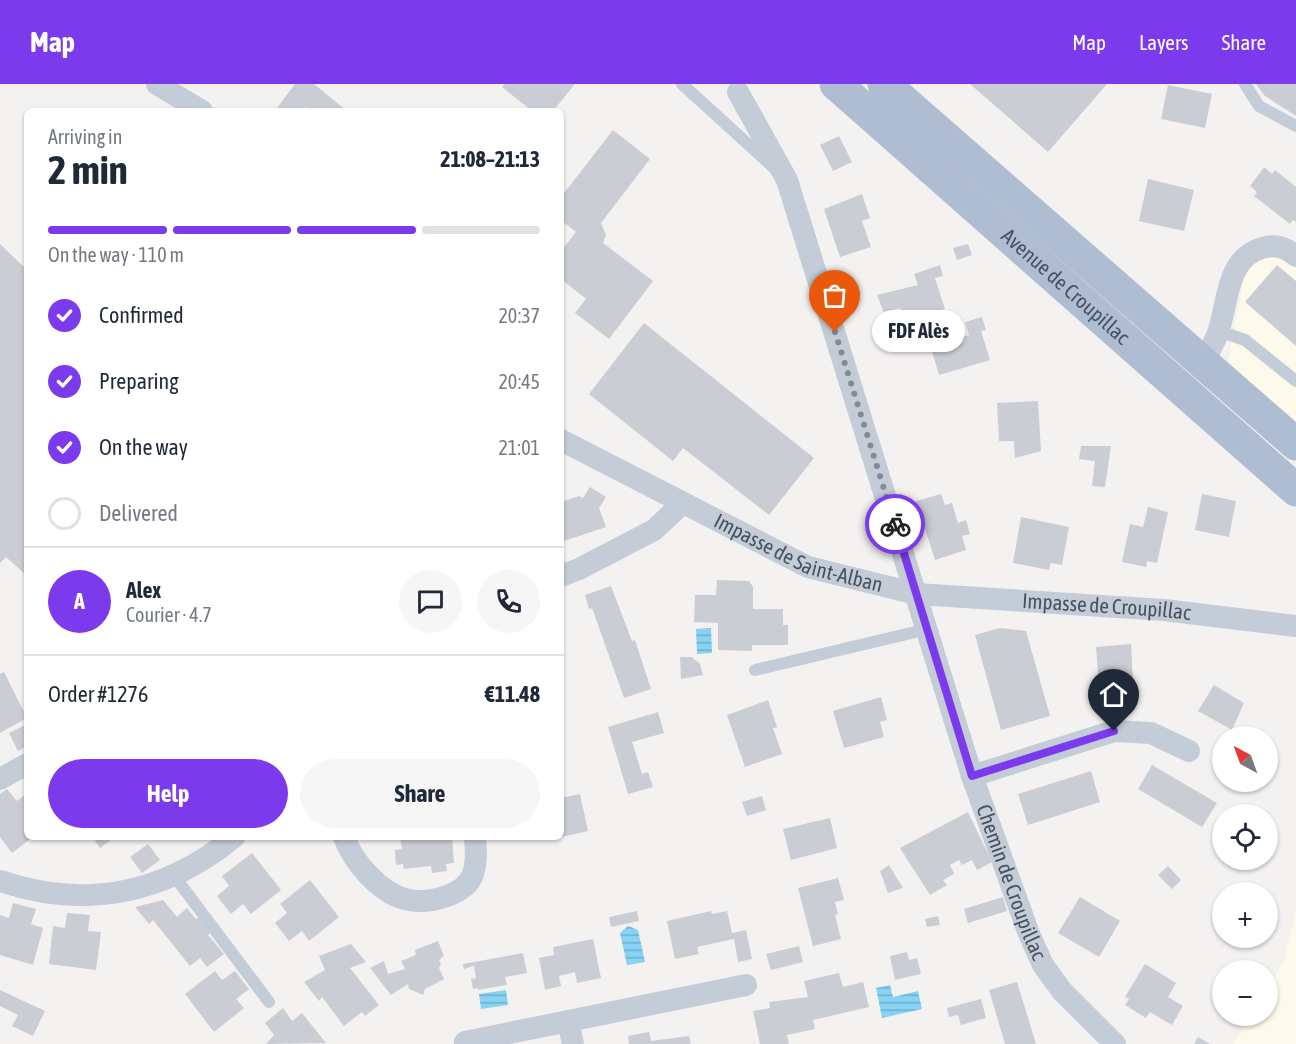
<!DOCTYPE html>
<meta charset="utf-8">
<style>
:root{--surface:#fff;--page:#f6f6f7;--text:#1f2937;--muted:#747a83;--line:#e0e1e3;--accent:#7c3aed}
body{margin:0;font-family:"Asap Condensed",sans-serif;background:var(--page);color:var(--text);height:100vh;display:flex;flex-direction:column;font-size:22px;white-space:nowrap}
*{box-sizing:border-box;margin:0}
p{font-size:20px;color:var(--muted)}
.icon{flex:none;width:33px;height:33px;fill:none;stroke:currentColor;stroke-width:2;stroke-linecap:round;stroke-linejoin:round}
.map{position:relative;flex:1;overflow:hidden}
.details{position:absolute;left:24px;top:24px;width:540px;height:732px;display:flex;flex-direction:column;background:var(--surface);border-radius:9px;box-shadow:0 2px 4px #0004}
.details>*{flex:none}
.needle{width:39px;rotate:319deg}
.fabs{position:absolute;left:1212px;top:642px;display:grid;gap:12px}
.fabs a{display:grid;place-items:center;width:66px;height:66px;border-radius:50%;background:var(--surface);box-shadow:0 2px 4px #0004;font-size:30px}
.pin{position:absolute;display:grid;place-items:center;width:51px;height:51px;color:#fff;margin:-62px -26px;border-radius:50% 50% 50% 0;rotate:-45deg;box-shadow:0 0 6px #0007}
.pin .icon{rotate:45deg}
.courier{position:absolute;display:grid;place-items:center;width:60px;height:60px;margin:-30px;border:4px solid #7c3aed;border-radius:50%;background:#fff;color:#222;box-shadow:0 2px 8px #0007}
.bubble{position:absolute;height:42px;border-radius:21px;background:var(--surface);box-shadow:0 2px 4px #0004;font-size:20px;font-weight:700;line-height:42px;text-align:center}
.headline em{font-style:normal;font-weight:700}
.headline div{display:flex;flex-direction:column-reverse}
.headline{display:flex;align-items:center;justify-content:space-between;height:102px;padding:0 24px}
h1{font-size:39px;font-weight:700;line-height:45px}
.bar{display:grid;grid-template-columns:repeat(4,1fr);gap:9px 6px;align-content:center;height:72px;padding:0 24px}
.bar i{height:8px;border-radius:4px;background:var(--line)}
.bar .current{background:var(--accent)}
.bar p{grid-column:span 4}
.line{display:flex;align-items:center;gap:15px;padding:0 24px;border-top:2px solid var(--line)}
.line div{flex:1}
.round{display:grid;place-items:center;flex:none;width:63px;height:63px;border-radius:32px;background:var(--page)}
ol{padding:0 24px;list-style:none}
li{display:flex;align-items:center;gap:18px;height:66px}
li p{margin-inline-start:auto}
li .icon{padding:6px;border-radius:50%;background:var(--accent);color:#fff;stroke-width:4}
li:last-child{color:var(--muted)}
li i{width:33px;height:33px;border:3px solid var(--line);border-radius:50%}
.action{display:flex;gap:12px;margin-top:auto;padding:12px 24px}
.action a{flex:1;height:69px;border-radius:36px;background:var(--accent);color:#fff;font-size:24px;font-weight:700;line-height:69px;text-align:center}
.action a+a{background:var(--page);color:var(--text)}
header{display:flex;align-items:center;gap:36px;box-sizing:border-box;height:84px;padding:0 30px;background:var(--accent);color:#fff}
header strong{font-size:28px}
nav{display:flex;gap:33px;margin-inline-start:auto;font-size:21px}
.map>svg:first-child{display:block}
.commercial{fill:#fefaeb}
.water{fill:url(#water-rules)}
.building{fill:#cbcdd4}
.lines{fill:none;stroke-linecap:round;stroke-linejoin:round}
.lane{stroke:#c4ccd7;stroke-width:12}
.street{stroke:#c4ccd7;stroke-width:22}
.primary{stroke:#afbdd2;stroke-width:33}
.done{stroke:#848a93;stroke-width:6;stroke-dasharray:0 10.8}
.route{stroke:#7c3aed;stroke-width:8}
.labels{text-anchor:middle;stroke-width:4.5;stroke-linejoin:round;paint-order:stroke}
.street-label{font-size:21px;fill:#475261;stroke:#fff}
</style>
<header>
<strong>Map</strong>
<nav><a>Map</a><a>Layers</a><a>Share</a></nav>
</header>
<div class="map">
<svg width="1296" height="960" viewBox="0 0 1296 960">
<defs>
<pattern id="water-rules" width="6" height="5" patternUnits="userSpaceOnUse" patternTransform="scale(1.5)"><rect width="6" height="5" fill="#87d3f4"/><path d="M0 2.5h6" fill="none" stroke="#70aec9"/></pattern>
</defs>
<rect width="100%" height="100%" fill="#f4f1f1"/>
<path class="commercial" d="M1269 169 1283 174 1296 184V341L1228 280 1245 186Z
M1296 827V960H1233L1250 932H1268V904L1284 877Z"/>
<path class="water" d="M711 544 712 569 697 570 696 545Z
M628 842 638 846 645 878 627 881 620 849Z
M890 901 893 913 918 907 922 925 882 934 876 904Z
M506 906 508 921 481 925 479 910Z"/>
<path class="building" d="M295 0H314L347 27H310L305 23 302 27H280L277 24Z
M505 0H575L553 27H532L502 3Z
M970 0H1107L1048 68Z
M1256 0H1296V32L1265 12Z
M1168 1 1212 10 1205 44 1161 35Z
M613 46 650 75 601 139 606 151 603 159 653 197 609 255 575 229 586 215 561 195V167L576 148 561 136V113Z
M839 52 852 78 833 87 820 61Z
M1264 83 1272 90 1275 86 1296 103V138L1293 136 1290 140 1254 112 1257 108 1250 102Z
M1148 95 1194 106 1184 147 1139 137Z
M862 110 870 134 862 137 871 163 840 173 824 125Z
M0 160 27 186V492L6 473 0 479Z
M968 160 972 171 957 176 953 164Z
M940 181 943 192 935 194 945 225 905 239 900 224 884 229 877 211 918 201 914 190Z
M1277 181 1296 197V262L1245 218Z
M982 233 986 246 981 247 990 276 939 291 930 261 969 251 965 238Z
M644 239 814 374 769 431 683 364 673 377 589 310Z
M1038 317 1041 367 1015 374 1014 357H999L997 319Z
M1081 362H1111L1105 403 1092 402 1095 377 1079 375Z
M590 403 606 413 599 424 606 443 561 458V418L579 412 583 414Z
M941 410 945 421 952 419 958 439 966 436 970 450 962 452 966 466 935 476 916 417Z
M1202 410 1236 417 1229 453 1195 446Z
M1148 423 1168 428 1157 479 1147 477 1146 483 1122 478 1130 440 1143 443Z
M1021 433 1069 443 1062 481 1051 479 1049 486 1013 479Z
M717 496 749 497 753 503V525H783V541H788V561H752V567L718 566V539L694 538 695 511H716Z
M611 502 632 557 635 556 651 605 624 614 592 524 589 525 585 511Z
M1000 544 1026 547 1050 632 1001 646 975 551Z
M1131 560 1133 599 1099 601 1096 563Z
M680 573H692L700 580 703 591 681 595Z
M4 588 27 634 0 649V590Z
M1214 601 1244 619 1232 646 1198 627Z
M881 613 887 636 880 638 884 653 844 664 833 627Z
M768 616 777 643 773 644 782 670 745 683 727 631Z
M658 628 664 649 632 658 642 690 648 688 653 703 628 710 608 643Z
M27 640V662L18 667 9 649Z
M1152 681 1217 719 1202 743 1138 705Z
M1091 687 1100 718 1028 741 1018 710Z
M7 705 17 717 27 709V753H33L12 769 0 753V710Z
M580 710 588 747 561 753V714Z
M762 712 766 726 747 732 742 718Z
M968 728 992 778 977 786 972 776 962 781 959 776 950 781 954 790 943 796 947 801 930 811 900 764Z
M830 734 837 764 791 776 783 745Z
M100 753H115L100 764 95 757Z
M400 753H452L454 779 446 780 447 787 432 789 431 782 404 785 403 780 396 781 395 766 402 765Z
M148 760 160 776 142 789 130 773Z
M252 769 281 806 251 830 243 820 231 830 217 812 229 802 222 792Z
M889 781 903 804 888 809 880 787Z
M1168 782 1181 796 1172 805 1158 791Z
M838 794 844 816 835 818 838 830 835 831 841 855 813 862 798 804Z
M310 796 339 833 309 857 302 847 289 857 275 839 287 829 280 820Z
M1003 813 1007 827 968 839 964 825Z
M1080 813 1120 837 1099 873 1058 849Z
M163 816 177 833 187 824 196 835 199 833 211 848 208 851 224 870 207 883 200 874 190 882 153 836 149 840 135 823Z
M13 819 36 825 31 840 43 844 33 881 0 871V831L9 834Z
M637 827 639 837 611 843 609 833Z
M711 827 712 830 727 827 732 849 746 846 752 875 738 878 734 855 697 863 699 870 675 875 667 837Z
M67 829 90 831 88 847 101 848 96 886 49 880 53 842 65 844Z
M938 832 940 841 927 843 925 835Z
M593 855 601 894 577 899 575 888 559 892 561 902 545 906 539 874 554 871 553 863Z
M438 857 444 872 439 876 441 881 439 884 444 895 425 905 423 911 409 905 408 900 391 911 370 884 384 877 388 890 405 885 401 877 416 871 415 866Z
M351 860 366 878 350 884 379 921 365 932 362 928 344 942 322 913 319 917 304 898 325 886 319 872Z
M799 862 803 878 771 886 766 870Z
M907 868 909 876 917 874 921 890 895 896 890 872Z
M523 869 527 889 505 893 507 901 478 906V904L473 905 471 895 476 894 474 882 464 885 463 880Z
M1145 880 1176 899 1168 913 1183 922 1172 941 1150 928 1146 934 1125 921 1129 915 1125 913Z
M215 887 222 896 235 887 249 905 236 915 244 924 214 948 185 910Z
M839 889 843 903 863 898 869 923 813 936 815 945 787 951 789 960H760L753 927 770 924 769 918 808 913 804 897Z
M1017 898 1036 960H1005L989 906Z
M0 906 45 927 33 952 12 942 18 931 0 922Z
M981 915 986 934 961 941 958 931 949 933 947 924Z
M283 924 292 937 302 929 326 959 266 960 274 951 265 939Z
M649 948 651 957 689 952 691 960H629L628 952Z
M1198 953 1210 960H1194Z"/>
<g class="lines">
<path class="lane" d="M682 0 772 82
M1245 0 1259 22 1296 42
M1219 247 1245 256 1296 297
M755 586 928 545
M175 793 269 918"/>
<g class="street">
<path d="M157 0 202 27"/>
<path id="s1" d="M738 8 787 96 972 692 1029 850 1043 881 1062 907 1115 960"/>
<path d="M1203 277C1209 268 1214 259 1218 249 1228 220 1226 174 1262 164 1276 160 1285 163 1296 172"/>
<path id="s2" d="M561 356 808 483 917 510 1164 526 1296 542"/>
<path d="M561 492 579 485 654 446 683 419"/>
<path d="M972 692 1114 647 1151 649 1189 667"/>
<path d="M0 695 27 680"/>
<path d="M344 753C353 778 381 811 409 816 429 820 466 811 473 790 477 777 476 766 475 753"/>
<path d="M0 797C85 826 165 810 234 753"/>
<path d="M568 937 573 960"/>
<path d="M465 958 746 901"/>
</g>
<g class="primary">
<path id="s3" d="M836 0 1296 406"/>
<path d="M884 0 1296 360"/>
</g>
</g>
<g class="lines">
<path class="done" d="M835 248 895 440"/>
<path class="route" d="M895 440 972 692 1114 647"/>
</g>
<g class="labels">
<g class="street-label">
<text dy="7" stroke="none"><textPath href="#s3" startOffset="306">Avenue de Croupillac</textPath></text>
<text dy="7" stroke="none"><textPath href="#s2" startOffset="264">Impasse de Saint-Alban</textPath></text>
<text dy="7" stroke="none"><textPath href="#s2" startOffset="580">Impasse de Croupillac</textPath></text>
<text dy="7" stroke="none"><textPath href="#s1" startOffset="838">Chemin de Croupillac</textPath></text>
</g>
</g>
</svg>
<div class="fabs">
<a><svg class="needle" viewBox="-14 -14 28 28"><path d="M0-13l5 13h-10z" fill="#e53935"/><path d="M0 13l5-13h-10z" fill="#747a83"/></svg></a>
<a><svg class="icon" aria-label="locate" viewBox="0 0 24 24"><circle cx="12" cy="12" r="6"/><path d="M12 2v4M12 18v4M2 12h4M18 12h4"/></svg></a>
<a>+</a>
<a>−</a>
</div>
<div class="pin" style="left:835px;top:248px;background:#ea580c"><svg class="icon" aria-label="bag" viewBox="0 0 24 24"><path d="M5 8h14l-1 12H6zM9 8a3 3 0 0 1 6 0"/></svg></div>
<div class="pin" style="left:1114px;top:647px;background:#1f2937"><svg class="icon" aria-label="home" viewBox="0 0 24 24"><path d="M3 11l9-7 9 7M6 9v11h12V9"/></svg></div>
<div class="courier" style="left:895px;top:440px"><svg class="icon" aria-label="bike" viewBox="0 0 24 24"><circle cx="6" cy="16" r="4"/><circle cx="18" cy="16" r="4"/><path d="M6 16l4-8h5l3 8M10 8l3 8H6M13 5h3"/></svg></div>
<div class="bubble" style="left:872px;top:226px;width:93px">FDF Alès</div>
<section class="details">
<div class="headline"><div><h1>2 min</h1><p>Arriving in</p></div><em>21:08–21:13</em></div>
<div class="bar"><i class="current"></i><i class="current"></i><i class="current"></i><i></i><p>On the way · 110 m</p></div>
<ol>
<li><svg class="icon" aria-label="check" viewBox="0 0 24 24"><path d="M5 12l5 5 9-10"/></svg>Confirmed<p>20:37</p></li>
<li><svg class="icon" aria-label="check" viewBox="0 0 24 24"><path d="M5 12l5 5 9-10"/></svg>Preparing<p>20:45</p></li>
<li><svg class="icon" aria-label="check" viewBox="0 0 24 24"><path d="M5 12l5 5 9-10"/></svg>On the way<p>21:01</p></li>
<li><i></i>Delivered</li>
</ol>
<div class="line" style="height:108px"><b class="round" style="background:var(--accent);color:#fff">A</b><div><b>Alex</b><p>Courier · 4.7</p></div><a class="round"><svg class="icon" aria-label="chat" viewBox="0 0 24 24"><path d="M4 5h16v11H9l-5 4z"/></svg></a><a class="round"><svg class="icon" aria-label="phone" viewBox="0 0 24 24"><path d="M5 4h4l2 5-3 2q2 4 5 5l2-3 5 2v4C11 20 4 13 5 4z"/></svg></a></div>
<div class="line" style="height:78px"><div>Order #1276</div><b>€11.48</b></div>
<div class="action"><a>Help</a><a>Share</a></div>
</section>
</div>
